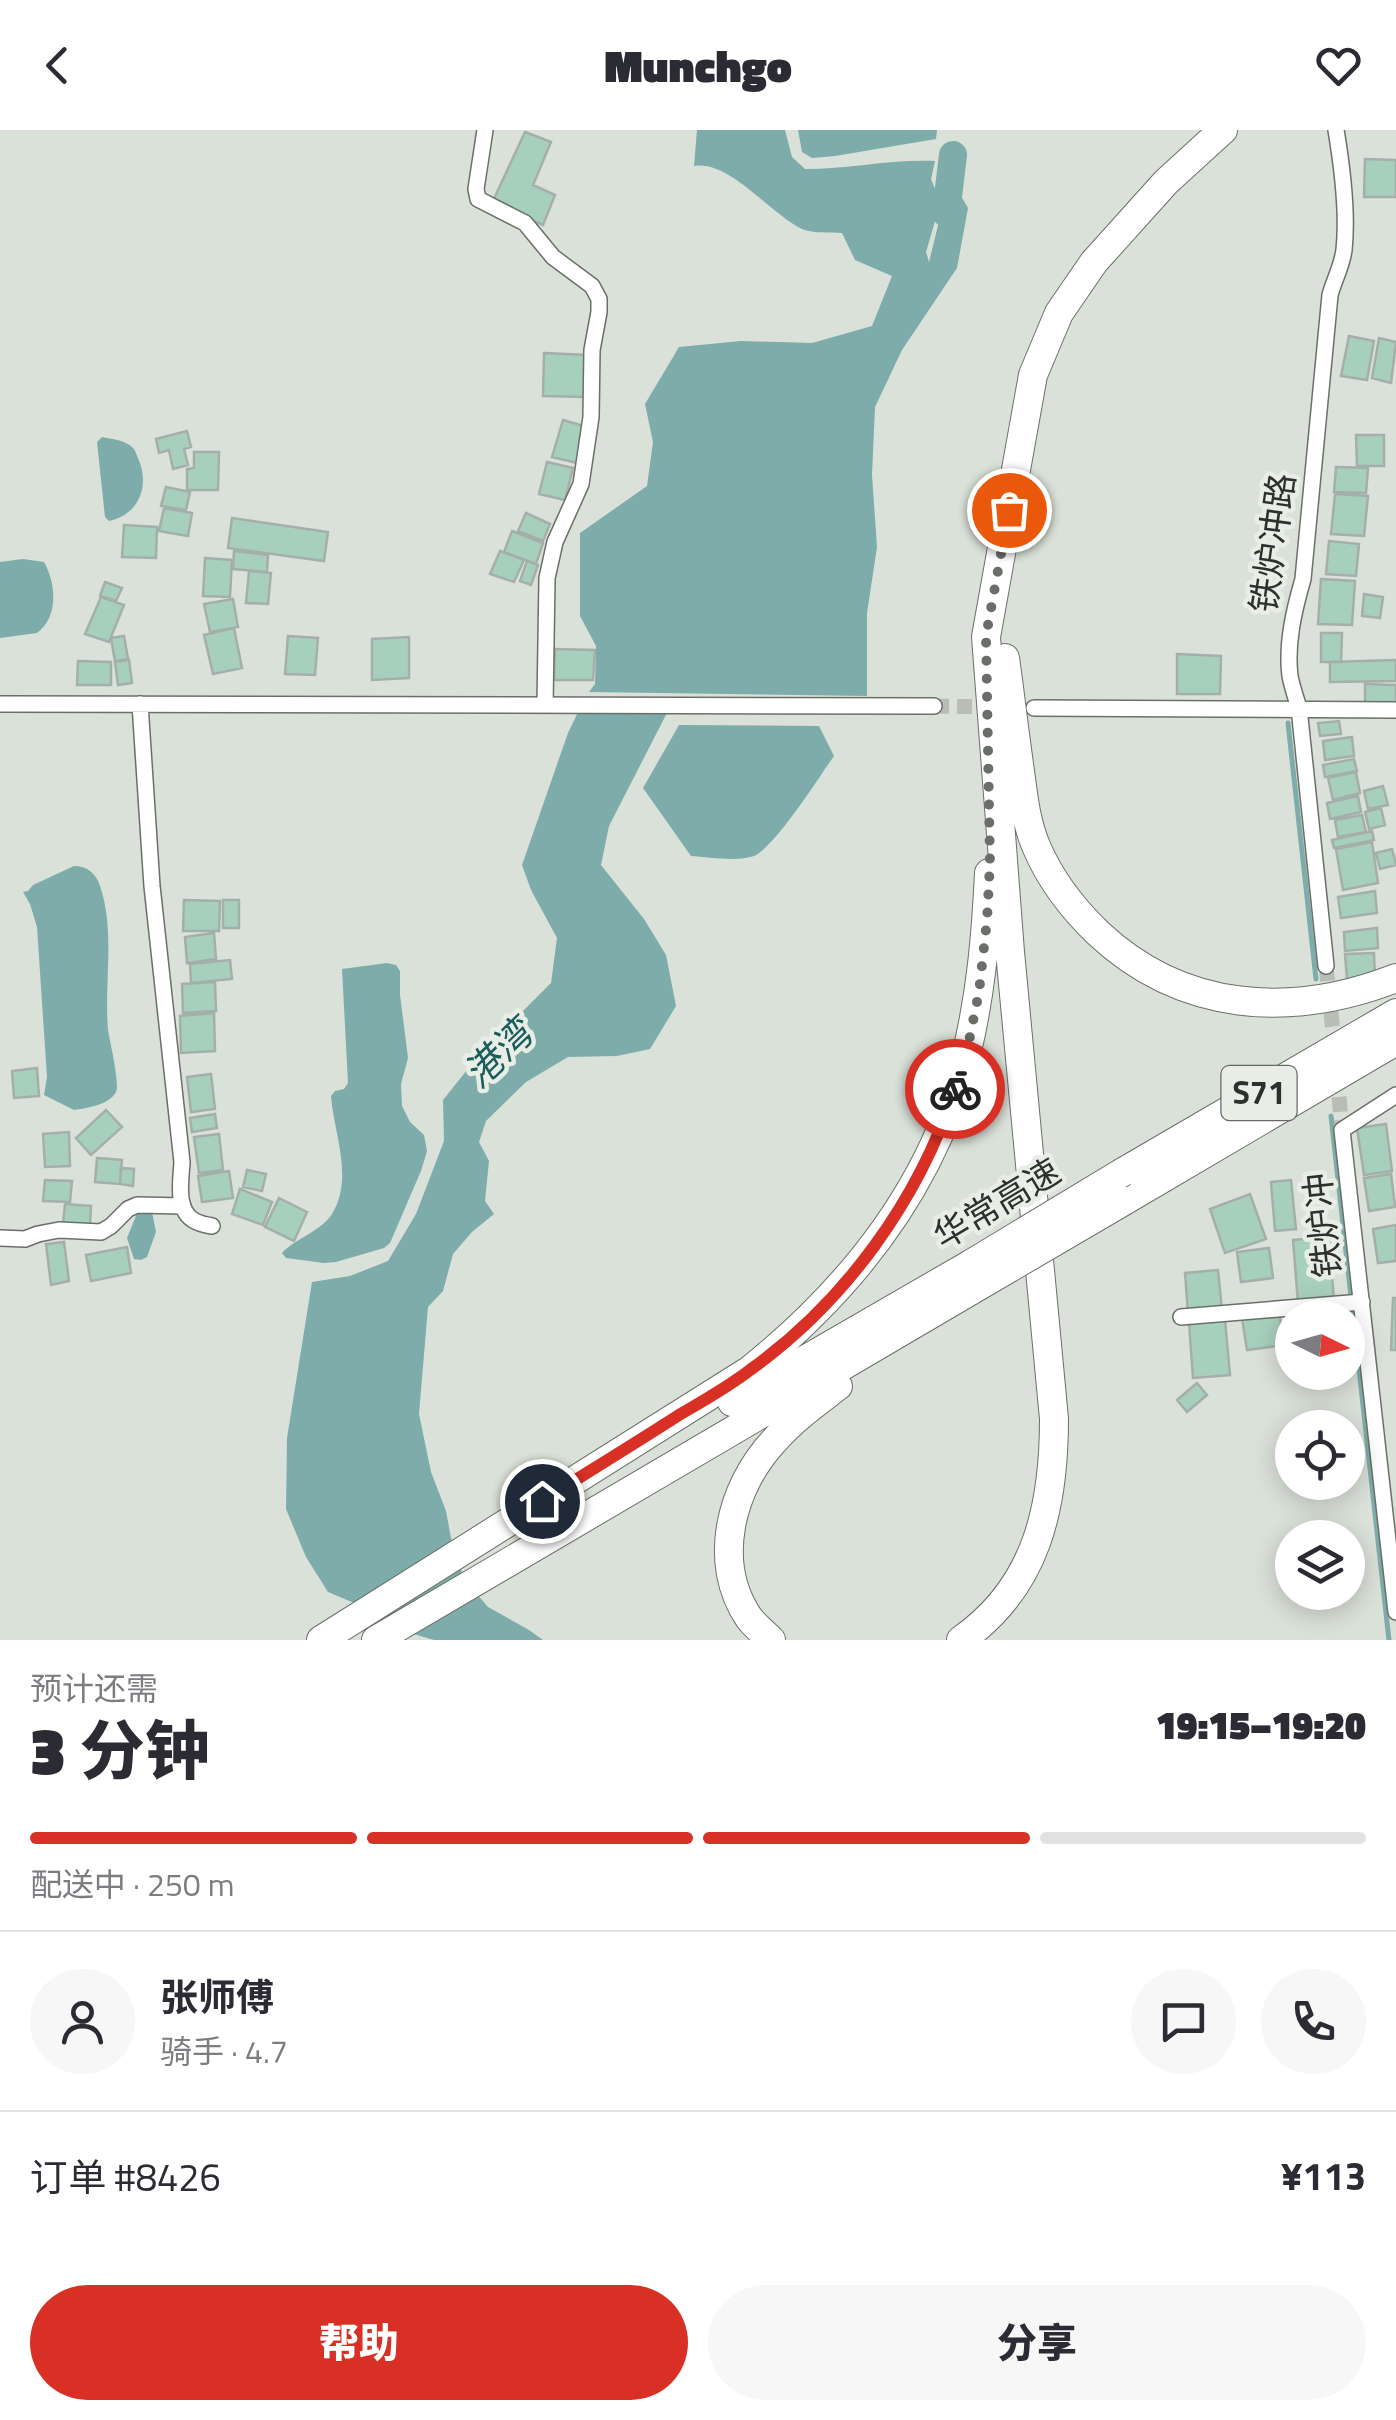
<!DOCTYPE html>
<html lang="zh">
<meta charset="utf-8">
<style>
:root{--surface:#fff;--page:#f7f7f7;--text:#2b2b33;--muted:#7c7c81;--line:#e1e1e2;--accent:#d93025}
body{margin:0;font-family:"Titillium Web","Noto Sans SC",sans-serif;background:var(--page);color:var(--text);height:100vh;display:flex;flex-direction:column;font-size:38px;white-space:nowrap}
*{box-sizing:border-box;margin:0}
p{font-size:32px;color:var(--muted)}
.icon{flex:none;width:55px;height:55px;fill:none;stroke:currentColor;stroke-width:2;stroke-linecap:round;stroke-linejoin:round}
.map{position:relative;height:1510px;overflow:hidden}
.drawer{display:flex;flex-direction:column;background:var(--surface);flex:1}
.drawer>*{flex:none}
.needle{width:65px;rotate:95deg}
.fabs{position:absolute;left:1275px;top:1170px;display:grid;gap:20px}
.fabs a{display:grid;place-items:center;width:90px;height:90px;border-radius:50%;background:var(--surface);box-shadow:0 5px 25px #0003;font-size:50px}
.pin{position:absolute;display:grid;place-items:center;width:85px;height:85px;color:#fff;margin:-42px;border:5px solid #fff;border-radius:50%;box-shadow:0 2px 10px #0007}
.courier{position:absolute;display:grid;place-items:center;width:100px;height:100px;margin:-50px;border:8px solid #d93025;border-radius:50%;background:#fff;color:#222;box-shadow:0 2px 12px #0007}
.overview em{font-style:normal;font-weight:800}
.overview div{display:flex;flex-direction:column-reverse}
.overview{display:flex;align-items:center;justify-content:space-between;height:170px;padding:0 30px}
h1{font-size:65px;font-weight:800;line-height:75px}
.bar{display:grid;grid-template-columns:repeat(4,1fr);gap:15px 10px;align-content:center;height:120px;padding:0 30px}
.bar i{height:12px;border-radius:8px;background:var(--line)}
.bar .active{background:var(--accent)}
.bar p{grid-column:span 4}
.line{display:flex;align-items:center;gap:25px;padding:0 30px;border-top:2px solid var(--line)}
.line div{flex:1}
.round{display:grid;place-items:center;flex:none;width:105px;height:105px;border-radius:52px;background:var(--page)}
.button{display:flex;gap:20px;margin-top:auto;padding:20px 30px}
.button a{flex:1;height:115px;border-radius:60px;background:var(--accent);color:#fff;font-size:40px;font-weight:800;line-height:115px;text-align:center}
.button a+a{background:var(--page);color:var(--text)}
header{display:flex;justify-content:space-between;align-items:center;height:130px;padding:0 30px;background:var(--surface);font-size:45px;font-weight:800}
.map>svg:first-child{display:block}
.water{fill:#7dacaa}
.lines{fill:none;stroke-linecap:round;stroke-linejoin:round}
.stream{stroke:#7dacaa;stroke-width:5}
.river{stroke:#7dacaa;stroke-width:28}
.building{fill:#a7d0bc;stroke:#a5afaa;stroke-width:2.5}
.street-tunnel{stroke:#b8beb6;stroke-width:15;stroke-dasharray:15 8;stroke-linecap:butt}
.street-casing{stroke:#6a7068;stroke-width:18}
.highway-casing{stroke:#6a7068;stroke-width:30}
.street{stroke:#fff;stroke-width:15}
.highway{stroke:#fff;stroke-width:28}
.highway-bridge-casing{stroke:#6a7068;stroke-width:30;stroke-linecap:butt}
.highway-bridge{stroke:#fff;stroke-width:28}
.done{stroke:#6a6e69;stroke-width:10;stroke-dasharray:0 18}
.route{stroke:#d93025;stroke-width:12}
.labels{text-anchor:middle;stroke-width:9;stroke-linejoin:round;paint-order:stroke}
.shield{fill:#e8eee5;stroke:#666964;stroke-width:2.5}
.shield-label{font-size:32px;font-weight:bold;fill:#2e302d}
.street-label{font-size:35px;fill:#2e302d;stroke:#e8eee5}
.water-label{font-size:38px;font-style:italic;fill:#1a5d5b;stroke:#e8eee5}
</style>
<header><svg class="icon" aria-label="back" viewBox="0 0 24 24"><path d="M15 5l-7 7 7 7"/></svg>Munchgo<svg class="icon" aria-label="heart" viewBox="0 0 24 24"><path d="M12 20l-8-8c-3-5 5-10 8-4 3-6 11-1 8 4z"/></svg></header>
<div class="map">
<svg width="1396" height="1510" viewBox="0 0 1396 1510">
<rect width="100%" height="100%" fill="#dae1d8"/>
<path class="water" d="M697 0H785L792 27 805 39C849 39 892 29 935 31L931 49 937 64 939 78 926 122 929 132 950 47 968 78 957 138 902 220 875 277 872 345 877 417 867 483V566L589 562 595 554 596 516 580 486V403L647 356 653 312 645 274 679 217 741 211 812 213 872 196 892 146 855 130 842 103C829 102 814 104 802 99 770 84 730 30 694 36Z
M798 0H937L936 9 835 26 812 28 802 22Z
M102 307C111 309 126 310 133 318 135 319 139 331 140 333 149 360 137 385 109 391L105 387 97 312Z
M23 429 44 432C56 453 59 487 37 503L0 508V432Z
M670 577 609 696 601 735 644 789 666 825 676 876 650 919 617 926 568 927 526 952 486 991 479 1012 489 1031 485 1071 494 1084 472 1102 453 1124 443 1161 428 1177 419 1284 431 1342 446 1381 451 1408 464 1449 488 1477 529 1500 543 1510H434L394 1498 373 1481 328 1462 306 1427 286 1379 287 1308 312 1152 350 1146 388 1131 416 1084 444 1011 443 970 479 925 551 853 557 808 531 760 522 735 568 603 580 578Z
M679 595 819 596 834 626C819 647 775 717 754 726 738 732 708 727 691 726L643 658Z
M74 736C88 736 97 744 101 759 115 804 104 853 108 900 110 912 120 954 116 962 109 975 87 978 74 980L44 965 47 947 37 797 30 774 23 762 28 761 33 755Z
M387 833 396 835 400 841V865L408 928 401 954 402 976 410 992 424 1005 427 1021 421 1041 390 1113 384 1118 336 1132 324 1133 286 1128 282 1123C296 1108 320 1102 332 1084 354 1047 334 1005 331 966L335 961 344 959 348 953 342 839Z
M140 1076 152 1082 156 1102 147 1127 141 1130 134 1129 127 1108Z"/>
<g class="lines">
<path class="stream" d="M1288 593 1316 849
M1331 986 1389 1510"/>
<path class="river" d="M946 83 953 25"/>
</g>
<path class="building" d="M525 2 551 12 533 55 555 65 543 95 492 73Z
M1365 29 1396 30V67H1364Z
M1349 206 1374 211 1367 250 1341 246Z
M1379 208 1396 212 1391 253 1372 248Z
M544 223 588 225 586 267 543 266Z
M563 290 588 297 577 333 552 327Z
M187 301 191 317 184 319 188 335 173 339 169 320 159 323 156 309Z
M1356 305H1384V336H1357Z
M194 322H219L218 360H187V339L194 338Z
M547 332 573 338 565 370 539 364Z
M1336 337 1368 338 1366 363 1334 362Z
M166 357 190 362 186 380 161 376Z
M1335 364 1368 366 1364 406 1331 404Z
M164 378 192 383 188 406 159 401Z
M526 383 550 394 543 411 518 401Z
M232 388 328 402 324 431 228 418Z
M124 395 157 397 156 428 122 427Z
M512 401 543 413 536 434 504 422Z
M1329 411 1359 414 1356 446 1326 444Z
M234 421 268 425 267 442 233 439Z
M500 421 524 430 514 452 490 444Z
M205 428 232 430 230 467 203 466Z
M527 431 538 435 531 455 520 451Z
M249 441 271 443 268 474 246 473Z
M1321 449 1355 451 1352 495 1318 494Z
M105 452 122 458 116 471 100 466Z
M1364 464 1383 467 1380 488 1362 486Z
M101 467 124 475 109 512 85 504Z
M233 469 238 497 210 502 204 474Z
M234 498 242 538 213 544 204 505Z
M1321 503H1342L1341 532H1321Z
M124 506 128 529 115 531 111 508Z
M288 506 318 508 315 545 285 544Z
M409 507V548L372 550V509Z
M555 519 595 520 593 550H554Z
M1177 524 1221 526 1220 564H1177Z
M129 530 132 553 118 555 115 532Z
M1396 530V551L1330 552V532Z
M78 531 111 532V555H77Z
M1365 554 1396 555V575H1365Z
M1339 591 1341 604 1320 606 1318 593Z
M1352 607 1354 626 1325 630 1323 611Z
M1354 629 1357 641 1325 647 1323 635Z
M1356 642 1360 663 1333 670 1328 648Z
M1383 656 1388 675 1368 679 1364 661Z
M1358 666 1361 682 1330 689 1327 673Z
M1381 678 1385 695 1369 699 1365 682Z
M1362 685 1366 702 1338 707 1335 690Z
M1372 701 1374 710 1334 718 1332 710Z
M1372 712 1378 753 1343 760 1336 719Z
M1392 719 1396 735 1380 739 1376 723Z
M1375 761 1377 783 1341 788 1338 767Z
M184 770 220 771 219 801H183Z
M223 770H239V798H223Z
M1377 798 1378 818 1345 821 1344 802Z
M214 803 216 829 187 833 185 807Z
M1374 823 1375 847 1347 849 1345 824Z
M230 830 232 849 191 853 190 834Z
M215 852 216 881 183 883 182 854Z
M214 883 215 921 181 923 180 886Z
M37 938 39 966 14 968 12 941Z
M211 944 215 979 191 982 187 947Z
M106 980 122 997 91 1025 76 1008Z
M215 984 217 998 192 1002 190 988Z
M1386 994 1392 1041 1364 1045 1357 998Z
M69 1002 70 1036 45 1037 43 1004Z
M219 1004 223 1040 199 1043 194 1007Z
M97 1028 122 1030 120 1054 95 1052Z
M121 1038 134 1039 133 1056 120 1054Z
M247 1040 266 1044 262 1061 243 1057Z
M229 1041 233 1068 202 1072 198 1046Z
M1391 1044 1395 1077 1369 1081 1364 1048Z
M45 1050 72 1051 70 1072 43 1071Z
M1291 1050 1296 1099 1275 1101 1271 1052Z
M240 1059 272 1072 263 1095 232 1084Z
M1250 1064 1266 1109 1225 1123 1210 1079Z
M279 1068 307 1082 294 1111 265 1097Z
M65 1074 91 1076 90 1095 63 1093Z
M1396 1095V1131L1378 1133 1373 1099Z
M1329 1107 1334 1171 1298 1173 1293 1110Z
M64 1112 69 1151 51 1155 46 1114Z
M127 1117 131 1143 91 1151 86 1125Z
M1269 1118 1273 1148 1241 1152 1237 1122Z
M1218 1140 1222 1180 1188 1183 1185 1143Z
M1393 1168H1396V1220H1391Z
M1279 1182 1284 1215 1247 1220 1242 1188Z
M1225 1190 1230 1245 1193 1248 1189 1193Z
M1197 1253 1207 1265 1187 1282 1177 1270Z"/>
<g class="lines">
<path class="street-tunnel" d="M934 576 995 577
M1326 836 1335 921
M1337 944 1342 1000"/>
<defs>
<path id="street" d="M485 0 476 59 478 69 525 93 553 127 592 156 599 169V182L592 220 591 287 581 354 555 412 547 448 545 575
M0 574 934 576
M140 574 152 756 182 1032C181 1050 175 1081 195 1091 200 1094 206 1095 212 1096
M1034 578 1396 580
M1326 836 1299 578C1296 568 1292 557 1290 546 1286 514 1294 480 1303 449L1330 165C1334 150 1342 136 1344 120 1348 83 1342 36 1336 0
M1396 965 1342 1000 1396 1482
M0 1108 25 1109 38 1104 59 1100 101 1102 111 1096 128 1079 137 1075 183 1076
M1181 1187 1362 1172"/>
<path id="highway" d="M1005 528C1010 563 1014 599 1019 634 1023 662 1025 690 1036 716 1050 749 1072 778 1098 803 1182 882 1291 889 1396 848
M1123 1042 1396 883
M1124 1071 1396 911
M732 1272 969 1135
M321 1510 750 1240C852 1158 934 1054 966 925 981 865 986 804 989 743
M376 1510 972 1160
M771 1510C764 1503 755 1496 749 1488 711 1432 731 1357 774 1311 793 1289 816 1273 838 1256
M961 1510C1037 1457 1054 1377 1054 1289L1010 822 986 507 1033 245 1059 183 1094 132 1166 52 1223 0"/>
</defs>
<use href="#street" class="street-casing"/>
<use href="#highway" class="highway-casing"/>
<use href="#street" class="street"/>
<use href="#highway" class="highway"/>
<defs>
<path id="highway-bridge" d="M969 1135 1123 1042
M972 1160 1124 1071"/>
</defs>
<use href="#highway-bridge" class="highway-bridge-casing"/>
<use href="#highway-bridge" class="highway-bridge"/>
</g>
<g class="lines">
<path class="done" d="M955 959 966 926 979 862 987 790 990 733 986 506 1009 380"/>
<path class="route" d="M542 1371C588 1342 634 1314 679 1285 703 1271 728 1257 750 1240 845 1172 919 1070 955 959"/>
</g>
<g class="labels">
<rect class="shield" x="1221.5" y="936" width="75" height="54" rx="8"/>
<g class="shield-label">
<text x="1259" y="974">S71</text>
</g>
<g class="street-label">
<text transform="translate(1273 413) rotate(-82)" y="12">铁炉冲路</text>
<text transform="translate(997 1074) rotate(-31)" y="12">华常高速</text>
<text transform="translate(1323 1095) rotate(-96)" y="12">铁炉冲</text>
</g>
<g class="water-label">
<text transform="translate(498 924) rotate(-44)" y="13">港湾</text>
</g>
</g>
</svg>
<div class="fabs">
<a><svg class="needle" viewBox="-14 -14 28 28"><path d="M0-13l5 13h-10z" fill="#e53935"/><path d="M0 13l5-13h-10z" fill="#7c7c81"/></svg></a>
<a><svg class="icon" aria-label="locate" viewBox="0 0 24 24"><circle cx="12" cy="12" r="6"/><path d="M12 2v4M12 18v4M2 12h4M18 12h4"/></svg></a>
<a><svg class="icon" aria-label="layers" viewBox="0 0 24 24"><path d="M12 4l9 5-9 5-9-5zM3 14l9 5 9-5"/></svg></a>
</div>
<div class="pin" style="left:1009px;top:380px;background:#ea580c"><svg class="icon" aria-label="bag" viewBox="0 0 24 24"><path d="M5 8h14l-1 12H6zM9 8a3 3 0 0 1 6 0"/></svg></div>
<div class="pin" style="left:542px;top:1371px;background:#1f2937"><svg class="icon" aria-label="home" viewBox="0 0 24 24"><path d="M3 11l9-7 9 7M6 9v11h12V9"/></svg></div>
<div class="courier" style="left:955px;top:959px"><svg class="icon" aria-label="bike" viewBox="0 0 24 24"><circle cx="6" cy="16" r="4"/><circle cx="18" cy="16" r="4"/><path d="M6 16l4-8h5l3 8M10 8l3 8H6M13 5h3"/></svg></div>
</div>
<section class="drawer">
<div class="overview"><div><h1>3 分钟</h1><p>预计还需</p></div><em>19:15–19:20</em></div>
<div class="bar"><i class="active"></i><i class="active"></i><i class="active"></i><i></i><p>配送中 · 250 m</p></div>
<div class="line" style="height:180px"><a class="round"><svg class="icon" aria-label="person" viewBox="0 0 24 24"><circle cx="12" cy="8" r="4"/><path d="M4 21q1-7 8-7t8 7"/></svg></a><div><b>张师傅</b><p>骑手 · 4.7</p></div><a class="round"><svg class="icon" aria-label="chat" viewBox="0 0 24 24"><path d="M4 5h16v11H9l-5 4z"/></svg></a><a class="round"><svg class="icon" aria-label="phone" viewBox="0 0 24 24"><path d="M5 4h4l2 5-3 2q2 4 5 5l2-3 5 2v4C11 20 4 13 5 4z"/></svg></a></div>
<div class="line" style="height:130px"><div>订单 #8426</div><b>¥113</b></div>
<div class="button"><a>帮助</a><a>分享</a></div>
</section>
